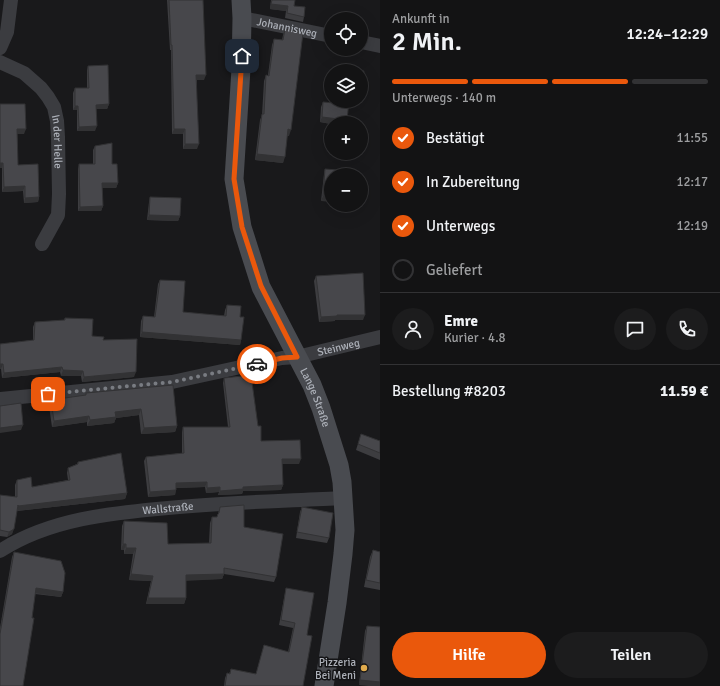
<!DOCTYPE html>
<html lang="de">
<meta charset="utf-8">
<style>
:root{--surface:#131314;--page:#1c1c1d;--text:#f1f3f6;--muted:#9d9ea0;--line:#323234;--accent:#ea580c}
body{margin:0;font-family:Signika,sans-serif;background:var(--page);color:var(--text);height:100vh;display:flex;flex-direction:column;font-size:15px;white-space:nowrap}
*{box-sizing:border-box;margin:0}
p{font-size:13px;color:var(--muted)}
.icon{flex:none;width:22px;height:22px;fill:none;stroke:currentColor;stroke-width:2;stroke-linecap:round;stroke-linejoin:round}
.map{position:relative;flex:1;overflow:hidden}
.panel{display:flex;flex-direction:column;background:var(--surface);width:340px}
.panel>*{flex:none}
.fabs{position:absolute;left:324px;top:12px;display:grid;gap:8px}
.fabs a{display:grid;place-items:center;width:44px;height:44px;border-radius:50%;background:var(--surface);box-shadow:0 4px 16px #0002,0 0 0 1px var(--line);font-size:20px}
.pin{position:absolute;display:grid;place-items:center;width:34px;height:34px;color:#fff;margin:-17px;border-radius:8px;box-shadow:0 2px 6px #0006}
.courier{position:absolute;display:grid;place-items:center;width:40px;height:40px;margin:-20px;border:3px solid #ea580c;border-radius:50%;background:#fff;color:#222;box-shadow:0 1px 5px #0007}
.head em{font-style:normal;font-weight:600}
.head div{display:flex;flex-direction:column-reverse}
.head{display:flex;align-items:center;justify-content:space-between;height:68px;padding:0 12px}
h1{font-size:26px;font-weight:600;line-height:30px}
.bar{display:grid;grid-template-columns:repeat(4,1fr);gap:6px 4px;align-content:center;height:48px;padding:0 12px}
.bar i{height:5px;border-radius:3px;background:var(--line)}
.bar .active{background:var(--accent)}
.bar p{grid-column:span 4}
.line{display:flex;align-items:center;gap:10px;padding:0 12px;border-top:1px solid var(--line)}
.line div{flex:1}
.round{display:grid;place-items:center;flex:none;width:42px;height:42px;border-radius:21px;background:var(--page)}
ol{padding:0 12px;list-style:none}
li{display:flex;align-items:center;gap:12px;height:44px}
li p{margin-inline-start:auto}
li .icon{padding:4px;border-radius:50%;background:var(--accent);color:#fff;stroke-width:4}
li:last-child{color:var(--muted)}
li i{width:22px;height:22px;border:2px solid var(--line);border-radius:50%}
.button{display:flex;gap:8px;margin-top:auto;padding:8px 12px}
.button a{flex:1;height:46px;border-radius:24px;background:var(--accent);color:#fff;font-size:16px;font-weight:600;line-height:46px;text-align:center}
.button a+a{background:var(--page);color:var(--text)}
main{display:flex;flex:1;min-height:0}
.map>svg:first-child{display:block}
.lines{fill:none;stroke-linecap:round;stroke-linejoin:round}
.street{stroke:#3b3c40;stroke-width:14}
.secondary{stroke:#494b50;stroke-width:19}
.wall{fill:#3d3d40}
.shaded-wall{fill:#323234}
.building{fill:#47474b;stroke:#323234}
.done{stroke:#797c82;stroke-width:4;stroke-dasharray:0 7.2}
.route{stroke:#ea580c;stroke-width:5}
.poi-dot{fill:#e0ab4d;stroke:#141416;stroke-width:1.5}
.labels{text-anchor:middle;stroke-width:3;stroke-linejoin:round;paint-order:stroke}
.street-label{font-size:11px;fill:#adb1b9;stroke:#141416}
.poi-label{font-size:11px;fill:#adb1b9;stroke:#141416;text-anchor:end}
</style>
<main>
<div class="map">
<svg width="380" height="686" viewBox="0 0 380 686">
<rect width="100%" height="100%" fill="#19191b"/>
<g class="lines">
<g class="street">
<path id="s1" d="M242 18 331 36"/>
<path d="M361 42 380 46"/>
<path d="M0 48 7 32 11 0"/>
<path id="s2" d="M0 62 24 73 41 88 48 97 54 107 57 121 58 137 59 194 58 215 42 244"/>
<path id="s3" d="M0 399 172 382 282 358 297 357 380 337"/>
<path id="s4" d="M0 551C49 519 111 513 168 508 226 502 285 501 344 498"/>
</g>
<path class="secondary" id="s5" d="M241 0 242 18 241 69 234 179 242 227 261 287 312 385 321 408 339 465 342 482 345 530 343 554 337 603 324 686"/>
</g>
<path class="wall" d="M167 0H203L204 80H197V149H183V134H172L171 50H170Z
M271 0H295L294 6 304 17 303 22 285 18 286 11 270 9Z
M285 29 289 136H287L283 163 255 160 260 120 262 115 264 81 266 75H268L272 45 274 39 282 40 283 35Z
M88 66 109 104 107 109H96L95 131H77V110H73V93L75 88H87V70Z
M332 101H360L358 105H348L347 120 346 123H331V124L320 122 321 107 323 102 332 103Z
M0 104 24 134H17L18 165 39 197 38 202 24 203 23 191 2 192V168H0Z
M95 146 112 164 118 183 116 188H102L103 206 101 211H78V169L79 164H93V150Z
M325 169 350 175 321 201 324 174Z
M150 197 180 216 178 221 147 220 149 202Z
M316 276 363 320H335V321L319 322 314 281Z
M160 280 183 312 224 316 225 310 227 305 240 317 241 340 240 345 140 337 141 321 143 316 154 317 158 284Z
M65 318 92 336 103 340 134 377 82 382 81 376H61L60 372 2 378 1 369H0V344L33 340V327L35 322 64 320Z
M224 378 261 441 299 464H282L283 485 281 490 243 491 242 494 218 495 219 492 206 493 205 487 176 488 175 495 148 497 144 461 146 457 182 453V432L183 427H228L223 383Z
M173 385 177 426 175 432 141 434 139 415 116 418 114 423 87 426V422L52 427 49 406 51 400 86 395V393Z
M361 434 380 441V460L356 450Z
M78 462 127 493 125 499 17 511 12 534 7 537 0 536V495L15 497V485L17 480 32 487 68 480 67 473 68 468 77 464Z
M220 507 244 527 276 577 274 582 224 574 222 579 186 580V598L184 604H146L151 581 129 580 133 554H124V550H121L122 526 124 521 168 544 209 543 210 523 212 517H217Z
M302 507 329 538 327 543 296 538 300 512Z
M373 550 380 552V590L364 587 370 557Z
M14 552 63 592 61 597 35 594 0 686V628L12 557Z
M286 588 307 635 303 686H224L225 678 227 673 229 674 231 669 256 674 264 645 288 652 293 628 279 625 285 593Z
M367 626 380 627 359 685 365 631Z"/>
<path class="shaded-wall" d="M271 4 288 6 286 11 270 9Z
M196 75H206L204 80H195Z
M348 101H360L358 105H347Z
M109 104 107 109H95L96 105Z
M75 106H78L77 110H73Z
M322 117 347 120 346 123H331V124L320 122Z
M97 126 95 131H77L79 127Z
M17 129H26L24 134H16Z
M174 129H185L183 134H172Z
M288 129 291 130 289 136 286 135Z
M185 144H199L197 149H183Z
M257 154 285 157 283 163 255 160Z
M0 163H3L2 168H0Z
M102 183H118L116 188H101Z
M25 186 23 191 2 192 4 187Z
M323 196H331V202L321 201Z
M39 197 38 202 24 203 25 198Z
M103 206 101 211H78L80 207Z
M149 215 180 216 178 221 147 220Z
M337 315H365L363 320H335V321L319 322 321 317Z
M142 332 241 340 240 345 140 337Z
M0 364H3L1 369H0Z
M62 367 60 372 2 378 4 373Z
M63 370 83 371 81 376H61Z
M136 372 134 377 82 382 84 377Z
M141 409 139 415 116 418 114 423 87 426 90 420 115 412Z
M89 416 87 422 52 427 54 421Z
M23 425 21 430 0 433V428Z
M177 426 175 432 141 434 144 428Z
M282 459H301L299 464H280Z
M207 482 205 487 174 488 176 483Z
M283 485 281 490 243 491 242 494 218 495 220 491 243 487Z
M220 487 219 492 206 493 207 488Z
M176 490 175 495 148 497 150 492Z
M127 493 125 499 16 511 18 506Z
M14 529 12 534 7 537 9 532Z
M123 544H126L124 550H121Z
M126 548H136L133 554H124Z
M131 574 153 576 151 581 129 580Z
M224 574 222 579 184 581 186 575Z
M36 588 63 592 61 597 34 593Z
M148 598H186L184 604H146Z
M360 680 380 682V686H368L359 685Z"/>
<path class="building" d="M169 0H203L206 75H196L199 144H185V129H174L172 45H171Z
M272 0H295L294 6 305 7 304 17 287 13 288 6 271 4Z
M285 29 303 33 291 130 288 129 285 157 257 154 262 114H264L266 75 269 76 274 39 283 40Z
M108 65 109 104 96 105 97 126 79 127 78 106H75V88H89L88 66Z
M338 68 364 71 361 94V71H337Z
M334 101H349L347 120 322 117 323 102 334 103Z
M0 104H25L26 129H17L18 165 38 164 39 197 25 198V186L4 187 3 163H0Z
M112 143V164H117L118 183H102L103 206 80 207 79 164H95V146Z
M325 169 351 171 350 175H331V196H323Z
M150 197 181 198 180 216 149 215Z
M363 273 365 315H337V316L321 317 316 276Z
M160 280 185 281 183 312 226 316 227 305 241 306 240 317H244L241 340 142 332 143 316 155 317Z
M65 318 93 319 92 336 104 337 103 340 137 339 136 372 84 377 83 371 63 370 62 367 4 373 3 364H0V344L34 340 35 322 65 320Z
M251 375 258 426H261V441L300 440 301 459H282L283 485 243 487V489L220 491V487L207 488V482L176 483V490L150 492 146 457 184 453 183 427H230L224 378Z
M173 385 177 426 144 428 141 409 115 412 116 417 90 420 89 416 54 421 51 400 86 395V393Z
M21 403 23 425 0 428V406Z
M361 434 380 441V453L358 444Z
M121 453 127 493 18 506V505L14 529 9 532 0 530V495L17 497V480L31 477 32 487 70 480 68 468 78 464V462Z
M244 505V527L283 534 276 577 224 568V574L186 575V598H148L153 576 131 574 136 548H126V544H123L124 521 167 523 168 544 211 543 212 517H217L218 514 219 513 220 507Z
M302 507 333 513 329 538 297 532Z
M373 550 380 552V583L366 580Z
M14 552 61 561 65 573 63 592 36 588 32 618H34L23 686H0V634Z
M286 588 314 593 307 635 312 636 303 686H225L227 673 230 674 231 669 256 674 264 645 289 652 295 623 281 620Z
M367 626 380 627V682L360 680Z"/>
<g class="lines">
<path class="done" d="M48 394 172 382 257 364"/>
<path class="route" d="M242 56 234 179 242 227 261 286 297 357 282 358 257 364"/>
</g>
<circle class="poi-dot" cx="364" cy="668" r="4"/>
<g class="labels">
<g class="street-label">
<text dy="4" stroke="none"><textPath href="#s1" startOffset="46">Johannisweg</textPath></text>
<text dy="4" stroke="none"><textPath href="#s2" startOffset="107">In der Helle</textPath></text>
<text dy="4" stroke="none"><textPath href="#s3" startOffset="343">Steinweg</textPath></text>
<text dy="4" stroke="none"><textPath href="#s5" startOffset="414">Lange Straße</textPath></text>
<text dy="4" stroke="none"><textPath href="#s4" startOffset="175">Wallstraße</textPath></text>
</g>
<g class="poi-label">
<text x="356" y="666">Pizzeria<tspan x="356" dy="13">Bei Meni</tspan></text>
</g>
</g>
</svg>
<div class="fabs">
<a><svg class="icon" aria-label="locate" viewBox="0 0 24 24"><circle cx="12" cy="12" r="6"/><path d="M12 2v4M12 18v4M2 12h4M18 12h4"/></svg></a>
<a><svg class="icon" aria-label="layers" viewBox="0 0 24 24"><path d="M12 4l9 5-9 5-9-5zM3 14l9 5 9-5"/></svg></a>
<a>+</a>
<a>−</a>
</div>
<div class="pin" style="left:48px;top:394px;background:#ea580c"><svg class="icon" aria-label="bag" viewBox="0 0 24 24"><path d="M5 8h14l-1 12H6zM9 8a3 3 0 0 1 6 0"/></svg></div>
<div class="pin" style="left:242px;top:56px;background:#1f2937"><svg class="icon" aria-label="home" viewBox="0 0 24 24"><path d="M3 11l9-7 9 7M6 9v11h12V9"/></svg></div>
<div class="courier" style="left:257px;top:364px"><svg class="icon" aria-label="car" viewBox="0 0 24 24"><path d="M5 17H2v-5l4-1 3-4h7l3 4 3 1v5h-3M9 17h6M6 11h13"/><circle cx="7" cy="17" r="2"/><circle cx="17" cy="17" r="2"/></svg></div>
</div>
<section class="panel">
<div class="head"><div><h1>2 Min.</h1><p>Ankunft in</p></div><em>12:24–12:29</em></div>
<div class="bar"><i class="active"></i><i class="active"></i><i class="active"></i><i></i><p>Unterwegs · 140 m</p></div>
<ol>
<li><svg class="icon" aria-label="check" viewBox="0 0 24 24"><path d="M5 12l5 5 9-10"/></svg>Bestätigt<p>11:55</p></li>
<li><svg class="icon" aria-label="check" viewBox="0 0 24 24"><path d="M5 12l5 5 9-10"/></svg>In Zubereitung<p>12:17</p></li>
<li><svg class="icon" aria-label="check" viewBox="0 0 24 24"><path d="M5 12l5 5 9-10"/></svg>Unterwegs<p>12:19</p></li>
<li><i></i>Geliefert</li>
</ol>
<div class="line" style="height:72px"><a class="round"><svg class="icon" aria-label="person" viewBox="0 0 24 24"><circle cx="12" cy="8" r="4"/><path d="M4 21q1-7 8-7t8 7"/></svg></a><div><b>Emre</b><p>Kurier · 4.8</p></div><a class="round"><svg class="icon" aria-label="chat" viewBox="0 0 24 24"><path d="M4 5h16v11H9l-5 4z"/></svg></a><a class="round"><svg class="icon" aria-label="phone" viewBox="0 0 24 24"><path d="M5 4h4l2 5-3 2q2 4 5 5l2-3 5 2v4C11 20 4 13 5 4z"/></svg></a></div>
<div class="line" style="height:52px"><div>Bestellung #8203</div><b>11.59 €</b></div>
<div class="button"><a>Hilfe</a><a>Teilen</a></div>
</section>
</main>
